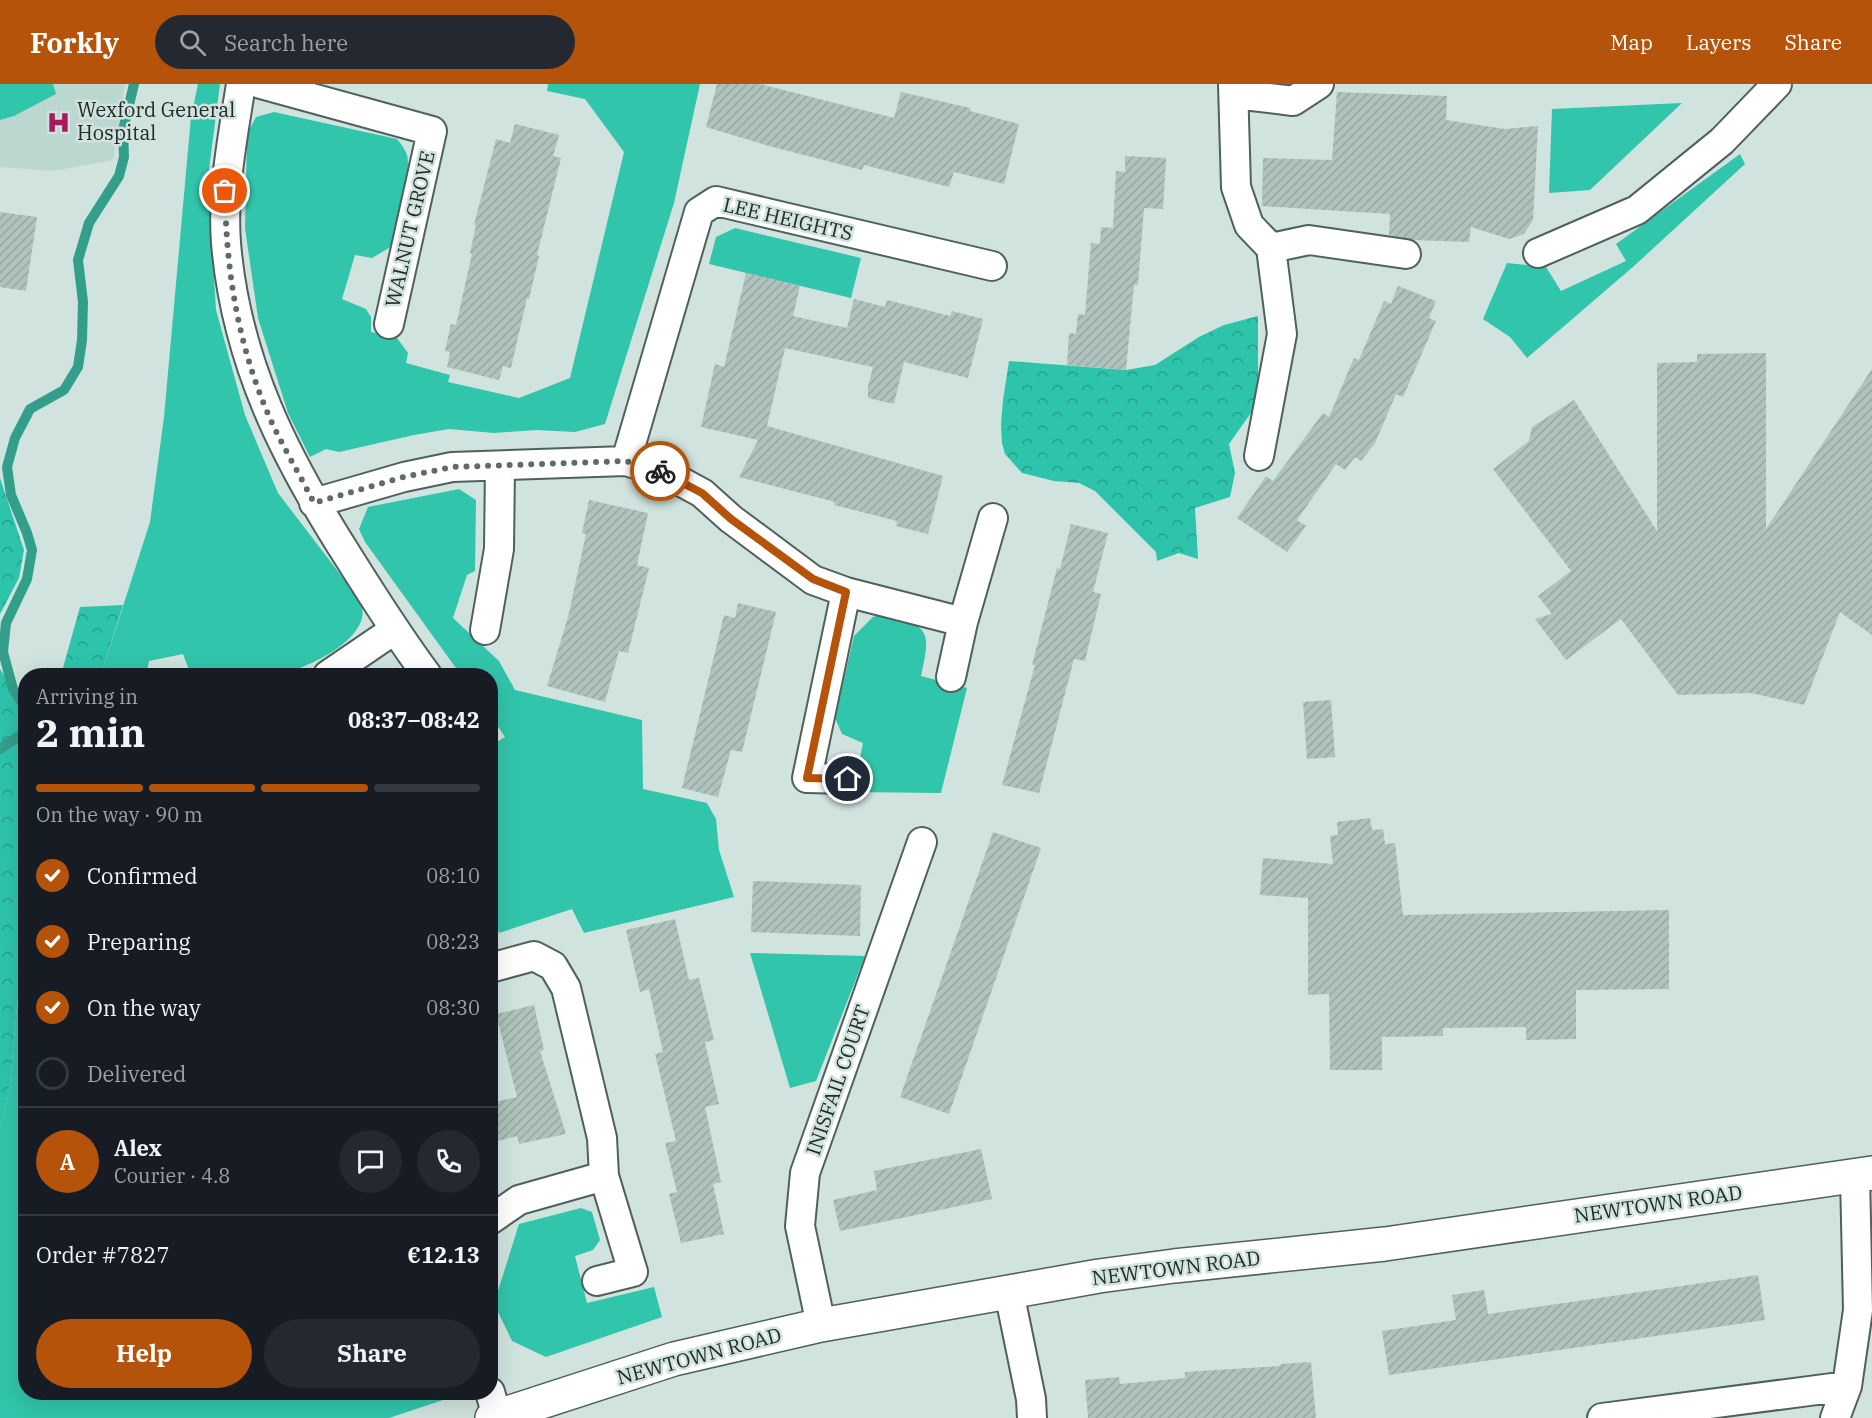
<!DOCTYPE html>
<meta charset="utf-8">
<style>
:root{--surface:#171b24;--page:#242831;--text:#f1f3f6;--muted:#9ea1a6;--line:#363941;--accent:#b45309}
body{margin:0;font-family:"IBM Plex Serif",serif;background:var(--page);color:var(--text);height:100vh;display:flex;flex-direction:column;font-size:22px;white-space:nowrap}
*{box-sizing:border-box;margin:0}
p{font-size:20px;color:var(--muted)}
.icon{flex:none;width:33px;height:33px;fill:none;stroke:currentColor;stroke-width:2;stroke-linecap:round;stroke-linejoin:round}
.map{position:relative;flex:1;overflow:hidden}
.sheet{position:absolute;left:18px;top:584px;width:480px;height:732px;display:flex;flex-direction:column;background:var(--surface);border-radius:24px;box-shadow:0 6px 24px #0002}
.sheet>*{flex:none}
.pin{position:absolute;display:grid;place-items:center;width:51px;height:51px;color:#fff;margin:-26px;border:3px solid #fff;border-radius:50%;box-shadow:0 2px 6px #0007}
.courier{position:absolute;display:grid;place-items:center;width:60px;height:60px;margin:-30px;border:4px solid #b45309;border-radius:50%;background:#fff;color:#222;box-shadow:0 2px 8px #0007}
.summary em{font-style:normal;font-weight:700}
.summary div{display:flex;flex-direction:column-reverse}
.summary{display:flex;align-items:center;justify-content:space-between;height:102px;padding:0 18px}
h1{font-size:39px;font-weight:700;line-height:45px}
.bar{display:grid;grid-template-columns:repeat(4,1fr);gap:9px 6px;align-content:center;height:72px;padding:0 18px}
.bar i{height:8px;border-radius:4px;background:var(--line)}
.bar .current{background:var(--accent)}
.bar p{grid-column:span 4}
.line{display:flex;align-items:center;gap:15px;padding:0 18px;border-top:2px solid var(--line)}
.line div{flex:1}
.round{display:grid;place-items:center;flex:none;width:63px;height:63px;border-radius:32px;background:var(--page)}
ol{padding:0 18px;list-style:none}
li{display:flex;align-items:center;gap:18px;height:66px}
li p{margin-inline-start:auto}
li .icon{padding:6px;border-radius:50%;background:var(--accent);color:#fff;stroke-width:4}
li:last-child{color:var(--muted)}
li i{width:33px;height:33px;border:3px solid var(--line);border-radius:50%}
.primary-button{display:flex;gap:12px;margin-top:auto;padding:12px 18px}
.primary-button a{flex:1;height:69px;border-radius:36px;background:var(--accent);color:#fff;font-size:24px;font-weight:700;line-height:69px;text-align:center}
.primary-button a+a{background:var(--page);color:var(--text)}
header{display:flex;align-items:center;gap:36px;box-sizing:border-box;height:84px;padding:0 30px;background:var(--accent);color:#fff}
header strong{font-size:28px}
nav{display:flex;gap:33px;margin-inline-start:auto;font-size:21px}
.search{width:420px;height:54px;background:var(--page);display:flex;align-items:center;gap:15px;box-sizing:border-box;padding:0 21px;border-radius:33px;color:var(--muted);font-size:22px}
.map>svg:first-child{display:block}
.built{fill:#bcd7d0}
.green{fill:#31c5ab}
.forest{fill:url(#forest-crowns)}
.lines{fill:none;stroke-linecap:round;stroke-linejoin:round}
.stream{stroke:#339f8b;stroke-width:10}
.building{fill:url(#building-hatch)}
.minor-casing{stroke:#50605c;stroke-width:32}
.secondary-casing{stroke:#50605c;stroke-width:36}
.minor{stroke:#fff;stroke-width:28}
.secondary{stroke:#fff;stroke-width:33}
.done{stroke:#606b68;stroke-width:6;stroke-dasharray:0 10.8}
.route{stroke:#b45309;stroke-width:8}
.labels{text-anchor:middle;stroke-width:5;stroke-linejoin:round;paint-order:stroke}
.poi-label{font-size:20px;fill:#232a28;stroke:#d0e3de;text-anchor:start}
.street-label{font-size:20px;fill:#232a28;stroke:#d0e3de}
</style>
<header>
<strong>Forkly</strong>
<div class="search"><svg class="icon" aria-label="search" viewBox="0 0 24 24"><circle cx="10" cy="10" r="6"/><path d="M15 15l6 6"/></svg>Search here</div>
<nav><a>Map</a><a>Layers</a><a>Share</a></nav>
</header>
<div class="map">
<svg width="1872" height="1334" viewBox="0 0 1872 1334">
<defs>
<pattern id="forest-crowns" width="20" height="18" patternUnits="userSpaceOnUse" patternTransform="scale(1.5)"><rect width="20" height="18" fill="#2dc4ab"/><path d="M2 6a3 3 0 1 1 6 0M12 15a3 3 0 1 1 6 0" fill="none" stroke="#269f8b"/></pattern>
<pattern id="building-hatch" width="6" height="6" patternUnits="userSpaceOnUse" patternTransform="scale(1.5)"><rect width="6" height="6" fill="#b0c2bd"/><path d="M-1 1l2-2M0 6l6-6M5 7l2-2" fill="none" stroke="#97a7a2"/></pattern>
</defs>
<rect width="100%" height="100%" fill="#d0e3de"/>
<path class="built" d="M0 0H125L113 76 54 87 0 83Z"/>
<path class="green" d="M0 0H53L56 10 14 32 0 36Z
M198 0H220L208 93 216 226 245 331 278 409 353 507C355 512 361 518 362 523 370 557 300 588 274 591 247 594 218 591 191 591L183 570 149 577 147 588 144 591H101L150 438 164 333 191 33Z
M548 0H700L674 119 605 340 575 348 536 346 494 349 449 345 414 351 339 368 326 365 310 373 288 329 258 234 245 144 247 50 256 33 274 28 397 55C401 60 405 65 407 71 412 92 398 138 394 161L372 174 355 171 342 215 366 225 371 233V248L397 254 408 269 406 279 450 291 448 298 519 314 570 294 624 68 585 15 547 7Z
M1682 19 1590 106 1549 109 1552 25Z
M1740 70 1745 80 1634 182 1527 274 1510 253 1483 235 1507 179 1546 183 1561 207 1626 177 1616 160Z
M735 144 861 174 851 214 709 180 716 153Z
M459 405 476 416 475 487 467 491 453 534 499 577 515 606 642 636 643 705 707 719 716 735 719 766 734 813 584 849 572 825 499 849 490 822V662L505 653 491 632 490 591H461L365 458 359 445 368 423Z
M886 529C930 544 931 546 921 592L967 604 941 709 853 708 863 659 842 650 835 634 854 552 873 533Z
M25 840 26 1308H458V1311L389 1334H0V1044L9 1009Z
M750 869 865 872 816 997 790 1004Z
M581 1124 592 1128 600 1156 593 1166 575 1172 587 1219 654 1203 662 1233 546 1273 512 1257 498 1228V1207L519 1140Z"/>
<path class="forest" d="M1258 232V319L1229 360 1235 389 1230 413 1195 424 1198 475 1179 469 1157 477 1156 468 1095 407 1079 399 1054 397 1022 389 1005 370 1002 359 1001 341 1003 316 1009 277 1126 286 1155 281 1199 253 1224 241Z
M0 394 24 466 19 494 0 530Z
M123 521 101 591H61L80 523Z
M0 585 26 624 25 840 9 1009 0 1044Z"/>
<g class="lines">
<path class="stream" d="M26 624 13 605 3 568 6 539 27 495 32 466 27 449 11 411 7 383 15 354 30 325 64 306 78 283 82 256 83 218 78 176 89 139 119 92 124 73 123 46 134 0
M0 665 22 650 26 639"/>
</g>
<path class="building" d="M717 0H760L894 34 901 8 970 24V27L1019 40 1004 100 954 88 949 103 864 81 862 86 769 62 706 43Z
M1337 8 1447 12 1446 36 1505 45 1538 42 1533 136 1524 150 1509 155 1471 143 1469 158 1414 156 1389 151 1390 130 1262 122 1263 74 1332 76Z
M515 40 559 51 553 72 561 74 537 171 539 172 529 215 527 214 511 284 503 282 499 296 447 283 450 268 445 267 451 240 456 241 472 170 470 169 476 141H474L496 55 510 59Z
M1125 72 1166 74 1163 125 1144 124 1138 201H1134L1126 286 1067 281 1069 249 1076 250 1078 230 1085 231 1091 159 1100 160 1101 143 1113 144 1116 87 1125 88Z
M0 128 37 133 26 207 0 203Z
M746 189 800 202 793 232 847 244 854 215 885 223 887 216 950 232 952 227 983 235 968 294 904 278 894 320 868 314V302L873 283 785 264 767 342 943 392 928 450 896 442 897 437 834 421 835 418 739 393 758 356 701 343 715 280 724 283Z
M1398 202 1436 217 1429 234 1436 237 1403 313 1396 310 1375 359 1361 377 1355 373 1345 386 1336 380 1297 436 1306 442 1287 468 1237 434 1266 392 1273 397 1323 329 1329 333 1354 274 1359 276 1384 217 1391 220Z
M1766 269V445L1872 285V551L1840 528 1804 621 1751 609 1678 611 1621 535 1566 576 1535 535 1552 530 1538 512 1571 487 1493 385 1529 357 1532 343 1574 316 1657 447V279L1697 278V270Z
M589 416 648 429 637 481 649 484 628 569 619 567 605 618 547 602 568 533 578 487 586 450 582 449Z
M1071 440 1108 449 1093 508 1101 510 1085 577 1074 575 1039 709 1002 701 1035 581H1032L1057 484 1060 485Z
M738 519 776 528 742 668 731 666 718 713 682 704 724 531 735 534Z
M1331 616 1335 673 1307 675 1303 618Z
M1370 734 1372 746 1383 745 1385 760 1395 759 1403 831 1669 826V905L1576 906V955L1526 956V943L1443 944V952L1382 953V986H1330L1329 910 1308 911V814L1260 811 1263 774 1333 780 1330 752 1338 751 1337 738Z
M993 748 1041 764 949 1030 900 1013Z
M753 797 861 801 860 852 751 848Z
M675 835 689 896 699 894 714 956 705 958 719 1020 705 1023 721 1098 713 1100 724 1150 681 1159 669 1110 677 1108 665 1059 676 1057 655 970 663 968 649 905 640 908 626 846Z
M534 921 544 966 540 967 566 1050 519 1060 517 1052 490 1059V1019L517 1013 496 930Z
M981 1065 992 1115 840 1147 833 1116 877 1106 874 1087Z
M1758 1191 1765 1236 1389 1291 1382 1247 1456 1236 1452 1211 1484 1206 1488 1230Z
M1311 1278 1316 1334H1088L1085 1296 1119 1293 1120 1300 1185 1294V1288L1280 1282V1280Z"/>
<g class="lines">
<defs>
<path id="minor" d="M241 0C233 52 222 105 226 159 236 278 285 374 349 474 374 514 399 553 427 591
M261 0 432 47 389 240
M1233 0 1236 103 1249 141 1271 164 1282 250 1259 372
M1235 10 1293 17 1319 0
M1271 164 1309 156 1406 170
M1538 169 1637 126 1722 57 1777 0
M626 377 699 128 716 117 992 182
M314 419 404 393 452 383 626 377 665 389 702 409 731 435 813 496 846 508 963 538 993 434
M846 508 807 694 848 695
M485 546 499 465 500 382
M328 591 394 546
M951 593 963 538
M490 884 534 872 553 882 566 904 602 1054 604 1092 519 1116 490 1136
M597 1197 633 1188 604 1092
M1009 1208 1031 1315 1032 1334
M821 1241 800 1142 805 1089 922 758
M490 1308 497 1332
M1602 1334 1847 1302
M1835 1334 1847 1302 1858 1226 1855 1092"/>
<path id="secondary" d="M492 1334 674 1275 821 1241 1009 1208 1099 1192 1174 1182 1385 1160 1872 1089"/>
</defs>
<use href="#minor" class="minor-casing"/>
<use href="#secondary" class="secondary-casing"/>
<use href="#minor" class="minor"/>
<use href="#secondary" class="secondary"/>
</g>
<g class="lines">
<path class="done" d="M225 107C226 185 237 257 268 330 281 360 299 389 314 419L404 393 452 383 626 377 660 387"/>
<path class="route" d="M660 387 702 409 731 435 813 495 846 508 807 694 848 695"/>
</g>
<defs>
<symbol id="hospital-bare" viewBox="-9 -9 18 18"><path d="M-5-5h3v3.5h4V-5h3V5h-3V1.5h-4V5h-3Z" fill="#a71b5e" stroke="#d0e3de" stroke-width="2.5" paint-order="stroke"/></symbol>
</defs>
<g fill-rule="evenodd">
<use href="#hospital-bare" x="42" y="22" width="33" height="33"/>
</g>
<g class="labels">
<g class="poi-label">
<text x="77" y="33">Wexford General<tspan x="77" dy="23">Hospital</tspan></text>
</g>
<g class="street-label">
<text transform="translate(788 135) rotate(13)" y="7">LEE HEIGHTS</text>
<text transform="translate(410 145) rotate(-77)" y="7">WALNUT GROVE</text>
<text transform="translate(838 996) rotate(-71)" y="7">INISFAIL COURT</text>
<text transform="translate(1658 1120) rotate(-8)" y="7">NEWTOWN ROAD</text>
<text transform="translate(1176 1184) rotate(-7)" y="7">NEWTOWN ROAD</text>
<text transform="translate(699 1272) rotate(-15)" y="7">NEWTOWN ROAD</text>
</g>
</g>
</svg>
<div class="pin" style="left:225px;top:107px;background:#ea580c"><svg class="icon" aria-label="bag" viewBox="0 0 24 24"><path d="M5 8h14l-1 12H6zM9 8a3 3 0 0 1 6 0"/></svg></div>
<div class="pin" style="left:848px;top:695px;background:#1f2937"><svg class="icon" aria-label="home" viewBox="0 0 24 24"><path d="M3 11l9-7 9 7M6 9v11h12V9"/></svg></div>
<div class="courier" style="left:660px;top:387px"><svg class="icon" aria-label="bike" viewBox="0 0 24 24"><circle cx="6" cy="16" r="4"/><circle cx="18" cy="16" r="4"/><path d="M6 16l4-8h5l3 8M10 8l3 8H6M13 5h3"/></svg></div>
<section class="sheet">
<div class="summary"><div><h1>2 min</h1><p>Arriving in</p></div><em>08:37–08:42</em></div>
<div class="bar"><i class="current"></i><i class="current"></i><i class="current"></i><i></i><p>On the way · 90 m</p></div>
<ol>
<li><svg class="icon" aria-label="check" viewBox="0 0 24 24"><path d="M5 12l5 5 9-10"/></svg>Confirmed<p>08:10</p></li>
<li><svg class="icon" aria-label="check" viewBox="0 0 24 24"><path d="M5 12l5 5 9-10"/></svg>Preparing<p>08:23</p></li>
<li><svg class="icon" aria-label="check" viewBox="0 0 24 24"><path d="M5 12l5 5 9-10"/></svg>On the way<p>08:30</p></li>
<li><i></i>Delivered</li>
</ol>
<div class="line" style="height:108px"><b class="round" style="background:var(--accent);color:#fff">A</b><div><b>Alex</b><p>Courier · 4.8</p></div><a class="round"><svg class="icon" aria-label="chat" viewBox="0 0 24 24"><path d="M4 5h16v11H9l-5 4z"/></svg></a><a class="round"><svg class="icon" aria-label="phone" viewBox="0 0 24 24"><path d="M5 4h4l2 5-3 2q2 4 5 5l2-3 5 2v4C11 20 4 13 5 4z"/></svg></a></div>
<div class="line" style="height:78px"><div>Order #7827</div><b>€12.13</b></div>
<div class="primary-button"><a>Help</a><a>Share</a></div>
</section>
</div>
